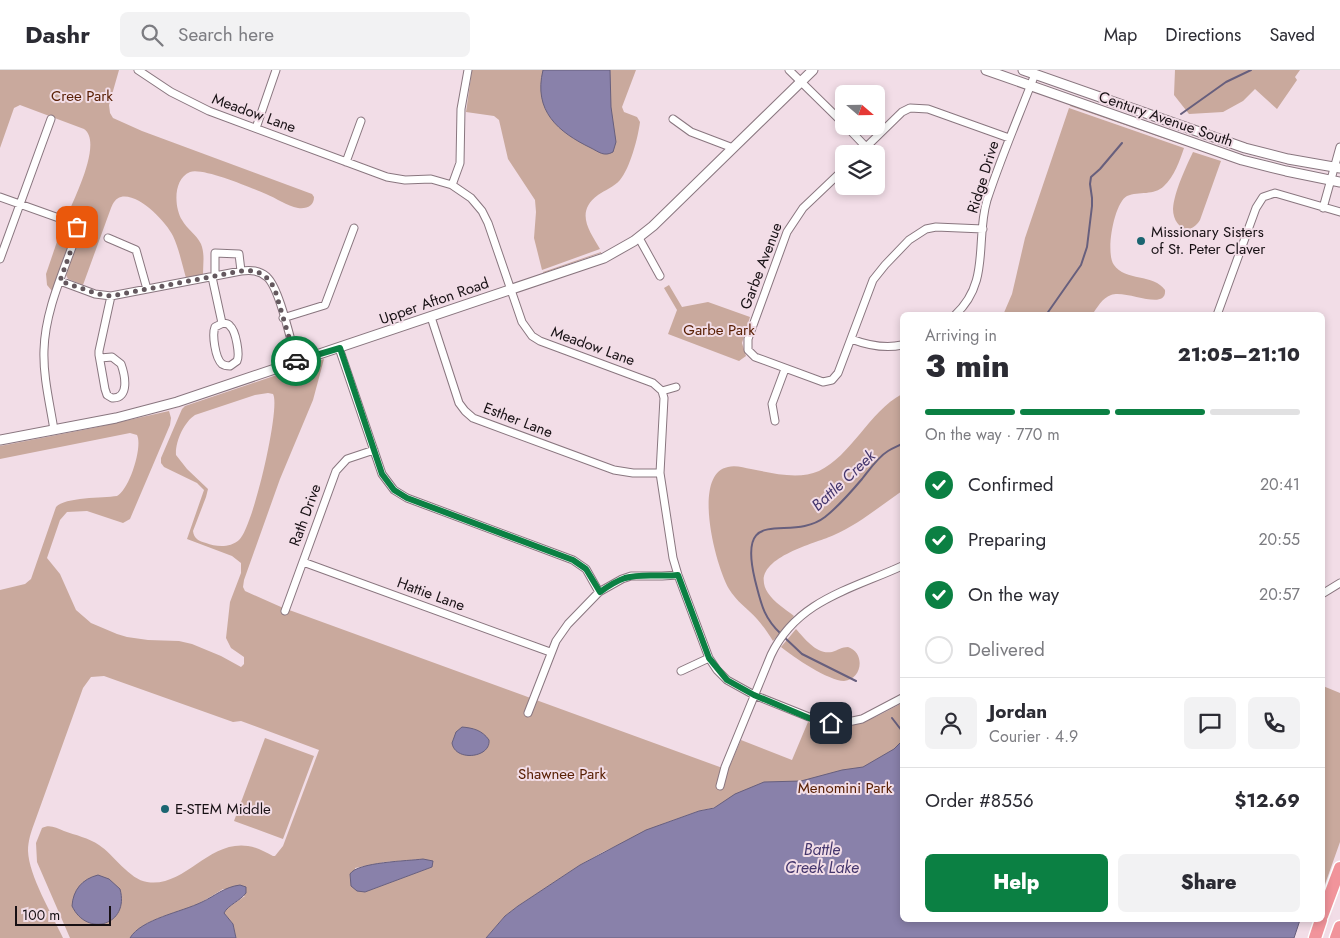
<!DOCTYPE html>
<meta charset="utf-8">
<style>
:root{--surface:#fff;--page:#f2f2f3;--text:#2b2b33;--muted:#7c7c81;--line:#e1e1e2;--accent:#0b8043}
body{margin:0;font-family:Jost,sans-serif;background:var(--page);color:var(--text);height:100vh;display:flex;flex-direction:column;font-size:19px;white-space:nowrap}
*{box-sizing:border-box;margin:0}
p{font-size:16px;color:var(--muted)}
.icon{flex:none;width:28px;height:28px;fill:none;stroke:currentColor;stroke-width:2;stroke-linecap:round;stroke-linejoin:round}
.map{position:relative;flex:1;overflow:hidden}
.details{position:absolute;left:900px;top:242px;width:425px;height:610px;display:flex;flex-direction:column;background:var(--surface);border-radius:8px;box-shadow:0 2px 8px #0003}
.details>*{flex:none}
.needle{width:32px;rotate:110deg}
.buttons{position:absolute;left:835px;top:15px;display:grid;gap:10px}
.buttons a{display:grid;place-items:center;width:50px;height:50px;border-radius:8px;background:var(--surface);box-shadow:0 2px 8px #0003;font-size:25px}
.scale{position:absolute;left:15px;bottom:12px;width:96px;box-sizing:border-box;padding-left:5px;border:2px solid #171014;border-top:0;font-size:14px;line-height:18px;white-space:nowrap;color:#171014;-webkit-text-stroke:4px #f2dde7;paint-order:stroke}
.pin{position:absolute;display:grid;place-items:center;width:42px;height:42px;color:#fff;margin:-21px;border-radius:10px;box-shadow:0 2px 8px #0006}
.courier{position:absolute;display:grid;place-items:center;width:50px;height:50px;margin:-25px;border:4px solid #0b8043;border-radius:50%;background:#fff;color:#222;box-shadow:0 1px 6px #0007}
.headline em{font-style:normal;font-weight:800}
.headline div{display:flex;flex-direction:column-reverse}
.headline{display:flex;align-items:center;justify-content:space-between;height:85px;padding:0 25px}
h1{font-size:32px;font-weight:800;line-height:38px}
.bar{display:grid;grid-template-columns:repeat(4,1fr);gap:8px 5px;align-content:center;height:60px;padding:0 25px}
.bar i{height:6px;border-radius:4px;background:var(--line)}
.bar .selected{background:var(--accent)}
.bar p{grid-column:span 4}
.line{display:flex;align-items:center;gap:12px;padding:0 25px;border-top:1px solid var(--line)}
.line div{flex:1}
.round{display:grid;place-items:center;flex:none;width:52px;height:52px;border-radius:8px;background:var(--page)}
ol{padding:0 25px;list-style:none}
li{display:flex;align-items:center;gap:15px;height:55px}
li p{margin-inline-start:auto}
li .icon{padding:5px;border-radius:50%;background:var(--accent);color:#fff;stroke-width:4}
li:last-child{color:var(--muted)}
li i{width:28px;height:28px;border:2px solid var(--line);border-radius:50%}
.action{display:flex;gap:10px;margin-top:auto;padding:10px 25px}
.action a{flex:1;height:58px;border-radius:8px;background:var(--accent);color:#fff;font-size:20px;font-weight:800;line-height:58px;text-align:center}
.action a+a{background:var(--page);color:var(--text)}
header{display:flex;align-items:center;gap:30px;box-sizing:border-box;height:70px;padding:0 25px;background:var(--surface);border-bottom:1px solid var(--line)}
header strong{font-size:24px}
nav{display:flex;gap:28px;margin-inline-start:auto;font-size:18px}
.search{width:350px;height:45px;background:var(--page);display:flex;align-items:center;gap:12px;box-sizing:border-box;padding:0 18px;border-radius:8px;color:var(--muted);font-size:19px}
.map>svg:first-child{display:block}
.green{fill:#c9a99d;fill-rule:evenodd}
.water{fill:#8981aa;stroke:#675f7d}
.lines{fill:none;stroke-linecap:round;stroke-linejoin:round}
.stream{stroke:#675f7d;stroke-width:2}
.street-casing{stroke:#89767f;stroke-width:9}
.secondary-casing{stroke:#89767f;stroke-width:11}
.highway-casing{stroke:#fff;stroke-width:15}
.street{stroke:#fff;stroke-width:7}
.secondary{stroke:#fff;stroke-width:9}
.highway{stroke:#f1949b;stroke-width:12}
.done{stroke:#64585e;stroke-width:5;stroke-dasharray:0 9}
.route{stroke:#0b8043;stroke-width:6}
.poi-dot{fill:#1b6571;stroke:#f2dde7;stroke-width:2}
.labels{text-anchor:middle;stroke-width:4;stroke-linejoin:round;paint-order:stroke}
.park-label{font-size:15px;fill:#592005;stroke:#f2dde7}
.street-label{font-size:15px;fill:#171014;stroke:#f2dde7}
.poi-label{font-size:15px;fill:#171014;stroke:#f2dde7;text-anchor:start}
.water-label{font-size:16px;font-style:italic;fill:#44366d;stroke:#f2dde7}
</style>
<header>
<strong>Dashr</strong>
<div class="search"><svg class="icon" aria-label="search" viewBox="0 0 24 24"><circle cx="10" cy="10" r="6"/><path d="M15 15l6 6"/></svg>Search here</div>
<nav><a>Map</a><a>Directions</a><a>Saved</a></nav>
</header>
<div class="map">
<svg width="1340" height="868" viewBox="0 0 1340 868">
<rect width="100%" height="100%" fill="#f2dde7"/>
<path class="green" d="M0 0H119L109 35 110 43 113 48 142 61 312 124 314 127C314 136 307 139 298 138 287 136 276 128 266 124 252 118 202 97 190 102 173 109 174 137 182 150 187 159 196 164 201 174 205 184 203 194 203 204L186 208C182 194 179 179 173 166 166 152 139 123 121 127 116 128 113 133 111 138L83 215 68 209 66 205 80 165C81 153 77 150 67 146 74 129 103 72 84 59L20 35 14 38 0 78Z
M472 0H636L622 37 624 42 637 47 640 52C638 68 630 98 620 110 614 117 605 120 598 125 575 142 589 160 600 179L542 200 534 168 536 142 535 130 508 89 499 50 494 46 466 42Z
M1175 0H1300L1295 7 1297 10 1277 39 1255 19 1243 31 1223 42 1189 44 1174 25Z
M1070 34 1185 74 1186 76 1070 36Z
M1069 38 1184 78C1180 90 1174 107 1164 116 1154 126 1139 121 1127 126 1114 133 1105 183 1114 195 1125 211 1154 204 1165 220 1167 242 1126 219 1111 225 1102 228 1097 238 1092 245H1003L1012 224 1025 168Z
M1193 82 1221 91 1200 150C1189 168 1173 156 1173 139 1174 122 1186 97 1193 82Z
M63 154 71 158 73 164 52 221 47 215 46 204Z
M601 182V183L543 203V202Z
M669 215 682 237 708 232 750 247 742 273 746 286 739 291 668 264 677 240 664 218Z
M324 289 313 330 280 409 244 510 243 517 245 521 281 537 728 700 741 670 792 690 808 652C847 664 869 651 902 633V801L716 737 699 741 665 753 603 782 580 795 518 836 505 846 486 868H236L233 854 224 843 226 839 245 826 223 819C212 826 201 833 189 838 170 845 142 850 130 868H70L37 792 36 773 42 758C50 754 56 758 64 761 75 765 89 768 99 775 113 784 130 810 147 812 185 818 208 770 248 776 257 777 265 782 273 786H275L283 776 319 680 241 651 233 652 104 606 91 607 83 618 34 754C31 762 28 771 28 781 29 806 52 844 63 868H0V520L25 514 31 509 56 437C65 427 103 428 117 426 129 420 143 377 137 365L130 363 0 389V376L93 358 169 341 171 348 170 355 130 449 123 453 87 441 67 442 60 450 47 488 60 504 76 540 91 553 117 564 127 567 148 570 179 571 192 574 221 586 241 597 244 594V587L231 578 226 568 230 532 241 503V493L232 486 187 469 204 420 197 413 164 397 161 393V388L182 339 185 336ZM268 323 273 324C281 337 253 458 239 470 230 478 216 477 206 473 199 471 194 469 193 461L206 427 208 419 187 399 176 385C175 372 184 352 195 345L255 325ZM423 789 432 797 365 822 355 798 385 792Z
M902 324V421C880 436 859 454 834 465 815 474 746 489 768 523 774 532 785 539 794 546L773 571C768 563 763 556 757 549 748 539 736 531 729 519 716 497 691 404 728 397 736 395 744 398 751 399 772 403 798 410 819 401 851 386 869 342 902 324Z
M796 559C805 569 817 585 832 582 838 580 842 577 848 577 866 583 862 610 844 611 829 611 793 587 781 577Z
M1323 616 1340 623V772L1323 820Z
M265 668 314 686 283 769 234 751Z"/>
<path class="water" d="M543 0H610L611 37 616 72 613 82C604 87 599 82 591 78 558 62 533 41 543 0Z
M462 657C473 658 482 660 489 670 491 688 455 692 452 673L456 662Z
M902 671V850H1300L1294 868H486L505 846 518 836 580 795 646 760 699 741 714 738 735 724 764 712 801 711 842 700 863 697 894 679Z
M423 789 433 791 432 797 365 822 357 821 351 816 350 804C357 792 408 791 423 789Z
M98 805 109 809 120 819C130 855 87 868 72 836 73 820 82 809 98 805Z
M240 815 246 817V823C240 831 228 835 224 843L233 854 236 868H130C141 849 182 842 202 832 215 826 224 817 240 815Z"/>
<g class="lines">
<path class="stream" d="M1181 44 1226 12 1251 0
M1046 245 1081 195 1087 177 1092 136V128L1090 114 1091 107 1100 99 1122 73
M781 564C763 547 761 533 755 510 736 431 790 474 825 447 839 436 851 422 862 409 870 399 878 387 888 381 893 378 898 376 902 374
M784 567 802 584 856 611
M892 648 902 661"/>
<defs>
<path id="street" d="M138 0 171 22 209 41 387 107 405 110 431 109 452 115 471 128 482 141 488 153 522 252 532 266 540 271 653 313 662 321 664 328 660 403 673 488 678 505 709 588 717 600 727 610 754 625 809 647 831 653H843L862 649 902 628
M789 0 844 54
M673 49 691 62 733 78
M846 56 866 77
M256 58 276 0
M859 84 902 42 910 38 928 39 1009 68
M346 92 361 51
M844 99 803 138 787 162 748 269V280L755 287 823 312 832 310 838 303 873 210 885 195 909 170 926 159 936 157 983 159
M452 115 460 93 461 39 468 0
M0 127 70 152 77 158 76 166C63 203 45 241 44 280 43 307 50 334 54 360
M1323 138 1340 77
M108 168 136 180 147 219
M639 168 660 206
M0 189 51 49
M215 206V183L239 184 241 201
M212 207 222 253
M60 211 95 224 111 226 241 201C251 200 259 200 267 207 280 219 291 273 297 292
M955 245C991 212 975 170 987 130 1001 87 1019 46 1035 4
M1217 245 1256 138 1263 127 1275 123 1340 142
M431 247 459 333 465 341 473 348 614 400 633 403H660
M283 248 325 235 354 158
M223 253C226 254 228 253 230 256 236 261 240 285 237 291L230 296C226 296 225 296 222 294 215 288 212 264 215 257Z
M851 269C867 275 885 279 902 275
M339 278 382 404 394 420 407 428 573 490 586 499 599 522
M100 288 112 287 121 294C125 305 130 329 112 328L107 325 105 319 99 285V281L111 226
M662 321 676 317
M775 351 772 334 785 299
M303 492 550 582
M1322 524 1340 513
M285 541 336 401 347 389 374 380
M681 601 709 588
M528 643 556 571 568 554 599 522 622 509 631 506H662L678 505
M720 716 725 697 771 585C797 530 852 519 902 496"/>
<path id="secondary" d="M986 0 1242 90 1286 101 1340 112
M1023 0 1245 78 1288 89 1340 98
M0 370 116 348 177 332 604 188 634 171 653 156 813 0"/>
<path id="highway" d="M1322 846 1340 798
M1315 868 1321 850
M1336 868 1340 857"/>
</defs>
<use href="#street" class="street-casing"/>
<use href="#secondary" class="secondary-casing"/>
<use href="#highway" class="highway-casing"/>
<use href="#street" class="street"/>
<use href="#secondary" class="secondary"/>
<use href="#highway" class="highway"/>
</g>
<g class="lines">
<path class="done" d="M77 157 76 166 60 211 98 224 111 226 241 201C258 199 268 205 275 220L296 291"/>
<path class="route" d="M296 291 340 278 382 404 394 420 407 428 573 490 586 499 600 522C607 517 616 511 625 508 642 503 660 507 678 505L709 588 727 610 754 625 809 648 831 653"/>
</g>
<g class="poi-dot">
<circle cx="1141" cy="171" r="5"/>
<circle cx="165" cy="739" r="5"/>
</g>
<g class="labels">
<g class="park-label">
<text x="82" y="31">Cree Park</text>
<text x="719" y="265">Garbe Park</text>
<text x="562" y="709">Shawnee Park</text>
<text x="845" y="723">Menomini Park</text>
</g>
<g class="street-label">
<text transform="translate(254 43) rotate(20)" y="5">Meadow Lane</text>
<text transform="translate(1166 49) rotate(19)" y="5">Century Avenue South</text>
<text transform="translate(983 107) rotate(-73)" y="5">Ridge Drive</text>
<text transform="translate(761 196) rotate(-69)" y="5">Garbe Avenue</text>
<text transform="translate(434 231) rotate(-19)" y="5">Upper Afton Road</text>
<text transform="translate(593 276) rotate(20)" y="5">Meadow Lane</text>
<text transform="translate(518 350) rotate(21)" y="5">Esther Lane</text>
<text transform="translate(305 445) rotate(-70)" y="5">Rath Drive</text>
<text transform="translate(431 524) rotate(20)" y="5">Hattie Lane</text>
</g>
<g class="poi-label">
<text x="1151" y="167">Missionary Sisters<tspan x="1151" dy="17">of St. Peter Claver</tspan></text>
<text x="175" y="744">E-STEM Middle</text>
</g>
<g class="water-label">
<text transform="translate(843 410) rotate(-43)" y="6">Battle Creek</text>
<text x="822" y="785">Battle<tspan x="822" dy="18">Creek Lake</tspan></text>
</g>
</g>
</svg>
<div class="buttons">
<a><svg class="needle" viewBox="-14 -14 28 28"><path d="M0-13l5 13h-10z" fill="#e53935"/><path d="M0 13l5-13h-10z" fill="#7c7c81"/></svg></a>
<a><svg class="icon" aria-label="layers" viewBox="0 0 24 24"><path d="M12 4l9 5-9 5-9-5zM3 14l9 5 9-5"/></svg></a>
</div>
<div class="scale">100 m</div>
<div class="pin" style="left:77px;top:157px;background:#ea580c"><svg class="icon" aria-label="bag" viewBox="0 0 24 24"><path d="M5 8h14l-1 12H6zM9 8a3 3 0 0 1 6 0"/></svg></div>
<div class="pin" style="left:831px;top:653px;background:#1f2937"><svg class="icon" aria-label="home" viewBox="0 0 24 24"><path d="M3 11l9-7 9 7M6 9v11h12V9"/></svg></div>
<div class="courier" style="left:296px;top:291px"><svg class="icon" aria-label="car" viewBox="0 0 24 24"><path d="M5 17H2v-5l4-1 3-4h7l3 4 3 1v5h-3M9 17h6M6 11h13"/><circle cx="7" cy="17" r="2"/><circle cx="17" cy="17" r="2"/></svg></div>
<section class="details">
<div class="headline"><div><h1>3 min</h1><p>Arriving in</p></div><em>21:05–21:10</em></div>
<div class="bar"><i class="selected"></i><i class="selected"></i><i class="selected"></i><i></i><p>On the way · 770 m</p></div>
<ol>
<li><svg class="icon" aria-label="check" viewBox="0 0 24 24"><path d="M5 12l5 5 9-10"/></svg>Confirmed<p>20:41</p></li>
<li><svg class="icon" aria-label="check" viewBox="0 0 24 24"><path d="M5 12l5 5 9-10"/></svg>Preparing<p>20:55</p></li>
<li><svg class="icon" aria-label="check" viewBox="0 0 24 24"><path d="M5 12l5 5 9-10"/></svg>On the way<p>20:57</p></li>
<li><i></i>Delivered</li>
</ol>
<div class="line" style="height:90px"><a class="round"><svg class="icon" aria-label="person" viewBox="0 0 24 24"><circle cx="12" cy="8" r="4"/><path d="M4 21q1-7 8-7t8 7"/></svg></a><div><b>Jordan</b><p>Courier · 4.9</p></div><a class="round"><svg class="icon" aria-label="chat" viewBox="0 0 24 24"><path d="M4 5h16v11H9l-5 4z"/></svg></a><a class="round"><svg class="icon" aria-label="phone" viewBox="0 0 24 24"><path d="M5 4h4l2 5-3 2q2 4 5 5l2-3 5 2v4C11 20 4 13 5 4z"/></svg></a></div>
<div class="line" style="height:65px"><div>Order #8556</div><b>$12.69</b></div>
<div class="action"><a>Help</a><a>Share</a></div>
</section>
</div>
